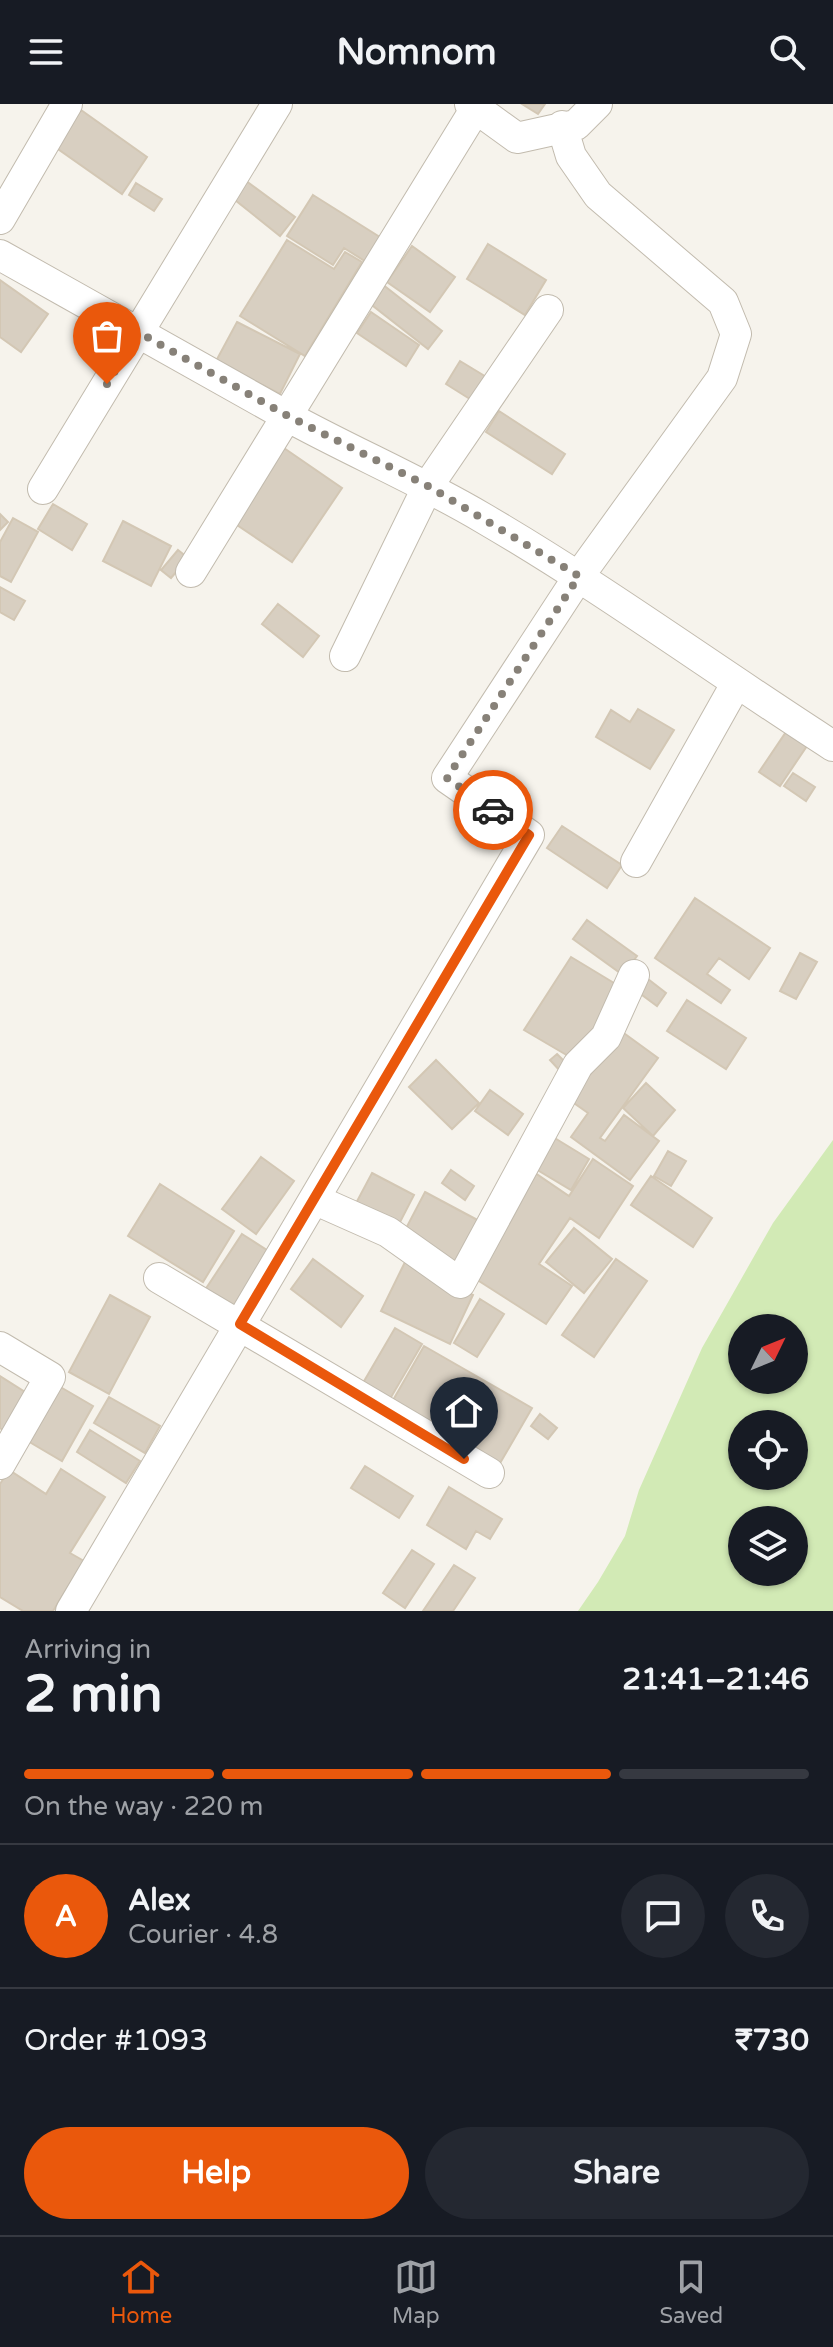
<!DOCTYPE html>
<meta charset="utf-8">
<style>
:root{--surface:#171b24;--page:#242831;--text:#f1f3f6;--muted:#9ea1a6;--line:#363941;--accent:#ea580c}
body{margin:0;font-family:"Varela Round",sans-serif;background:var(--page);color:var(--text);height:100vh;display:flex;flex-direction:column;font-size:30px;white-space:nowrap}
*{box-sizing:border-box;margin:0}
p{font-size:26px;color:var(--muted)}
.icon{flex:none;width:44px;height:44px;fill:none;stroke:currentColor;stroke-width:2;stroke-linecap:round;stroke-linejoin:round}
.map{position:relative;height:1507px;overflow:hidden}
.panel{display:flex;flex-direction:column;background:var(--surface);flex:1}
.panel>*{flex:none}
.needle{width:52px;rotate:47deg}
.tools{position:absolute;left:728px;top:1210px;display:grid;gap:16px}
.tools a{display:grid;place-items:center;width:80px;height:80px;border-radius:50%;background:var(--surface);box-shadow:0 2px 6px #0004;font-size:40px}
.pin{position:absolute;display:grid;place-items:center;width:68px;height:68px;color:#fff;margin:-82px -34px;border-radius:50% 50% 50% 0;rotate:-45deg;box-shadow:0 0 8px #0007}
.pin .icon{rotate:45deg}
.courier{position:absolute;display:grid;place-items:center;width:80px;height:80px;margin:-40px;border:6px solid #ea580c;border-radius:50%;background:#fff;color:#222;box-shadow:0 2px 10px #0007}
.overview em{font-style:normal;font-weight:700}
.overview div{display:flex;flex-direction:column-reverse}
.overview{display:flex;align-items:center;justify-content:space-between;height:136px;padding:0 24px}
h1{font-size:52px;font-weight:700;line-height:60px}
.bar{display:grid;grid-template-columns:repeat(4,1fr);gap:12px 8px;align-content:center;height:96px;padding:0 24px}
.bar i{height:10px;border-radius:6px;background:var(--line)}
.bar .on{background:var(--accent)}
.bar p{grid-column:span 4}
.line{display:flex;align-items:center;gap:20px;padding:0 24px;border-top:2px solid var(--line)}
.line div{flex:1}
.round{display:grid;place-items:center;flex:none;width:84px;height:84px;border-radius:42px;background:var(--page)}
.action{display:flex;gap:16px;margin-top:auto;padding:16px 24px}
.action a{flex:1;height:92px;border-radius:48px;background:var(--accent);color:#fff;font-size:32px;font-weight:700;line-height:92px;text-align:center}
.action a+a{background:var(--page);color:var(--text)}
header{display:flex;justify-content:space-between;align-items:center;height:104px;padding:0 24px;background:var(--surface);font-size:36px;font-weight:700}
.tabs{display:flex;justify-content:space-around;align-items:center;height:112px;border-top:2px solid var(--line);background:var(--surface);font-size:22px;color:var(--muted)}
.tabs a{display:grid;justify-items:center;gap:4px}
.tabs .on{color:var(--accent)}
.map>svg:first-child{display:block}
.green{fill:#d2eab5;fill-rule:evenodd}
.building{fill:#d8cfc1;stroke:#d3c7b4;stroke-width:2}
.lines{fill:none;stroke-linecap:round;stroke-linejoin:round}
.minor-casing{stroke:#c2bbae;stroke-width:32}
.minor{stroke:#fff;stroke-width:30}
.done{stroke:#878178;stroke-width:8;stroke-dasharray:0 14.4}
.route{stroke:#ea580c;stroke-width:10}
</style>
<header><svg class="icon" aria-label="menu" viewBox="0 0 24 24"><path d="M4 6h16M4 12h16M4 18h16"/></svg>Nomnom<svg class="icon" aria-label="search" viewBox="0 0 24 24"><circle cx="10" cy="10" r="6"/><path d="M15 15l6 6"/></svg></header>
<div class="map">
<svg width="833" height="1507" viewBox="0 0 833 1507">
<rect width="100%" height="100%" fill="#f6f3ec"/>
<path class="green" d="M833 1036V1507H578L598 1478 625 1432 639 1386 702 1244 773 1119ZM742 1224H794V1276H742ZM742 1320H794V1372H742ZM742 1416H794V1468H742Z"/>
<path class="building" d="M522 0H545L538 10Z
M81 6 147 53 122 90 55 43Z
M238 71 295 113 280 132 225 88Z
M136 79 162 95 154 107 129 91Z
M313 91 383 135 368 159 344 144 333 161 287 132Z
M287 136 334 165 345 148 362 158 305 252 240 212Z
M488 140 546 176 525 211 467 175Z
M412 142 455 173 430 208 387 178Z
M0 176 48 210 21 248 0 233Z
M382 180 442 227 428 245 368 198Z
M371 208 419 241 406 262 357 229Z
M237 218 300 250 280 290 216 257Z
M460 257 488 274 473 297 446 280Z
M499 307 565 350 552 370 486 328Z
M281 342 342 384 292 458 231 417Z
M53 400 87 420 72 446 38 425Z
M0 410 8 418 0 426Z
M13 414 38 428 11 478 0 472V438Z
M123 417 171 442 151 482 103 457Z
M178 446 188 454 171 474 161 466Z
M0 483 25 497 14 516 0 508Z
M278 500 319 532 303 553 262 520Z
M638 605 674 626 650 665 596 633 611 606 630 618Z
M788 625 809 639 780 682 759 668Z
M793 669 815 683 806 697 784 682Z
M562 722 622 761 607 784 547 744Z
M695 794 770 844 749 875 719 854 707 870 730 886 721 899 655 854Z
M587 816 637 852 623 871 573 835Z
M800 849 817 858 796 895 780 887Z
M571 853 619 882 575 956 524 926Z
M648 875 666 889 657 902 638 888Z
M687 896 746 934 726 965 667 927Z
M621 927 658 954 600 1034 605 1037 624 1011 659 1037 630 1076 571 1033 588 1009 571 997Z
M557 950 569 962 562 969 550 956Z
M436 956 479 999 452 1025 409 983Z
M646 979 675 1006 653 1032 623 1004Z
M490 986 523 1010 508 1031 475 1007Z
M553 1033 589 1055 571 1086 534 1064Z
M668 1047 686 1057 671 1082 654 1072Z
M261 1053 294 1077 256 1130 222 1105Z
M593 1055 633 1082 599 1134 570 1114 539 1160 572 1182 546 1220 468 1170 535 1069 569 1092Z
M451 1066 474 1082 465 1096 442 1079Z
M372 1069 414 1091 397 1124 355 1101Z
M651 1072 712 1114 693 1143 631 1101Z
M160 1080 234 1127 203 1178 128 1132Z
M425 1088 485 1120 462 1164 402 1132Z
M574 1124 612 1155 584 1189 546 1158Z
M242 1130 270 1148 232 1208 203 1189Z
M313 1155 363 1192 341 1223 291 1185Z
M616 1155 647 1177 594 1253 562 1231Z
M405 1158 473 1191 450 1240 381 1207Z
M110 1191 150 1213 109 1290 69 1268Z
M480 1195 504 1210 477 1253 454 1239Z
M395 1224 422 1240 390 1295 363 1279Z
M424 1242 532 1304 499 1361 392 1298Z
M0 1272 33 1293 9 1330 0 1324Z
M57 1281 93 1302 62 1357 26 1336Z
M109 1293 160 1322 145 1349 94 1319Z
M540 1310 557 1324 548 1335 531 1322Z
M90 1326 140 1357 126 1379 77 1348Z
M365 1362 413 1392 399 1414 351 1384Z
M61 1365 105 1393 70 1449 84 1457 53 1507H23L0 1493V1380L9 1366 46 1390Z
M449 1383 502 1415 490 1435 476 1427 466 1445 427 1421Z
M412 1446 434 1460 405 1504 383 1489Z
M454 1461 475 1474 453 1507H423Z"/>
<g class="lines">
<defs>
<path id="minor" d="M470 0 517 34 576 21 597 0
M0 115 67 0
M0 151C95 204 189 258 285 311 350 347 419 376 483 414 603 484 716 567 833 642
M43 385 277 0
M191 468 476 4
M345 552 428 382 548 206
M636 758 736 580
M316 1096 388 1128 460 1179 578 961 606 933 634 871
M159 1174 489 1369
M0 1243 50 1273 0 1360
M71 1507 529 731 447 674 579 472 722 274 736 230 723 198 598 91 571 52 562 22"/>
</defs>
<use href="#minor" class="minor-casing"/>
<use href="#minor" class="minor"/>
</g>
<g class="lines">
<path class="done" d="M107 280 138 228 288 312 428 382 579 472 447 674 493 706"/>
<path class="route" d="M464 1355 240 1220 529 731 493 706"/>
</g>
</svg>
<div class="tools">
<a><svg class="needle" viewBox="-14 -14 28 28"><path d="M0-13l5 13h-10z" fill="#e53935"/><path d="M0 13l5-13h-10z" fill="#9ea1a6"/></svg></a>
<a><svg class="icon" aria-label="locate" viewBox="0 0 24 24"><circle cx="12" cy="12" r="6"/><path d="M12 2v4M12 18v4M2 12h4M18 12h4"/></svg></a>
<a><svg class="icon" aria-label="layers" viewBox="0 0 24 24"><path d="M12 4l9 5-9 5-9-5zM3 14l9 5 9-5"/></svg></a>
</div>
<div class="pin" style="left:107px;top:280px;background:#ea580c"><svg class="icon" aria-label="bag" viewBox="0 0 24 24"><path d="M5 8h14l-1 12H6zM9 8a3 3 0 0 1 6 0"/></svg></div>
<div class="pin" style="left:464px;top:1355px;background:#1f2937"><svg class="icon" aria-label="home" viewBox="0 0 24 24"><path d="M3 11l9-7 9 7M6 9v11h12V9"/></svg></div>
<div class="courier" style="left:493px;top:706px"><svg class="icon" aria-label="car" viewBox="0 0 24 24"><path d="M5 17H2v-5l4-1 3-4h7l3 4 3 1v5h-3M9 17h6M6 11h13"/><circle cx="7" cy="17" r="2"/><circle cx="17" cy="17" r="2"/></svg></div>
</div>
<section class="panel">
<div class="overview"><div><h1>2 min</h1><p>Arriving in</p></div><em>21:41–21:46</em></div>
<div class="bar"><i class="on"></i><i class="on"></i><i class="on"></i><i></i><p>On the way · 220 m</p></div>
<div class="line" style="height:144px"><b class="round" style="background:var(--accent);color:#fff">A</b><div><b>Alex</b><p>Courier · 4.8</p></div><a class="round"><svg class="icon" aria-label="chat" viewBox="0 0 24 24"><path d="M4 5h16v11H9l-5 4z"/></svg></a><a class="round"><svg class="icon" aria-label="phone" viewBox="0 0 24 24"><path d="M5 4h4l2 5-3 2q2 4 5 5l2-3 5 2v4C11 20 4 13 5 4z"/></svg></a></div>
<div class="line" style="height:104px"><div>Order #1093</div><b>₹730</b></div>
<div class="action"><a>Help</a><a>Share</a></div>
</section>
<nav class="tabs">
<a class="on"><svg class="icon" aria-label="home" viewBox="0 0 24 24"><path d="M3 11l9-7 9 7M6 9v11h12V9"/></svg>Home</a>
<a><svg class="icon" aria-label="map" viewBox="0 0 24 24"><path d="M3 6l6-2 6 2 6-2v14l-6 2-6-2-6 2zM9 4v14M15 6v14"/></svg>Map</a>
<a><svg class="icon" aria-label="saved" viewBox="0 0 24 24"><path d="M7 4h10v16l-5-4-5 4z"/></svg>Saved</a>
</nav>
